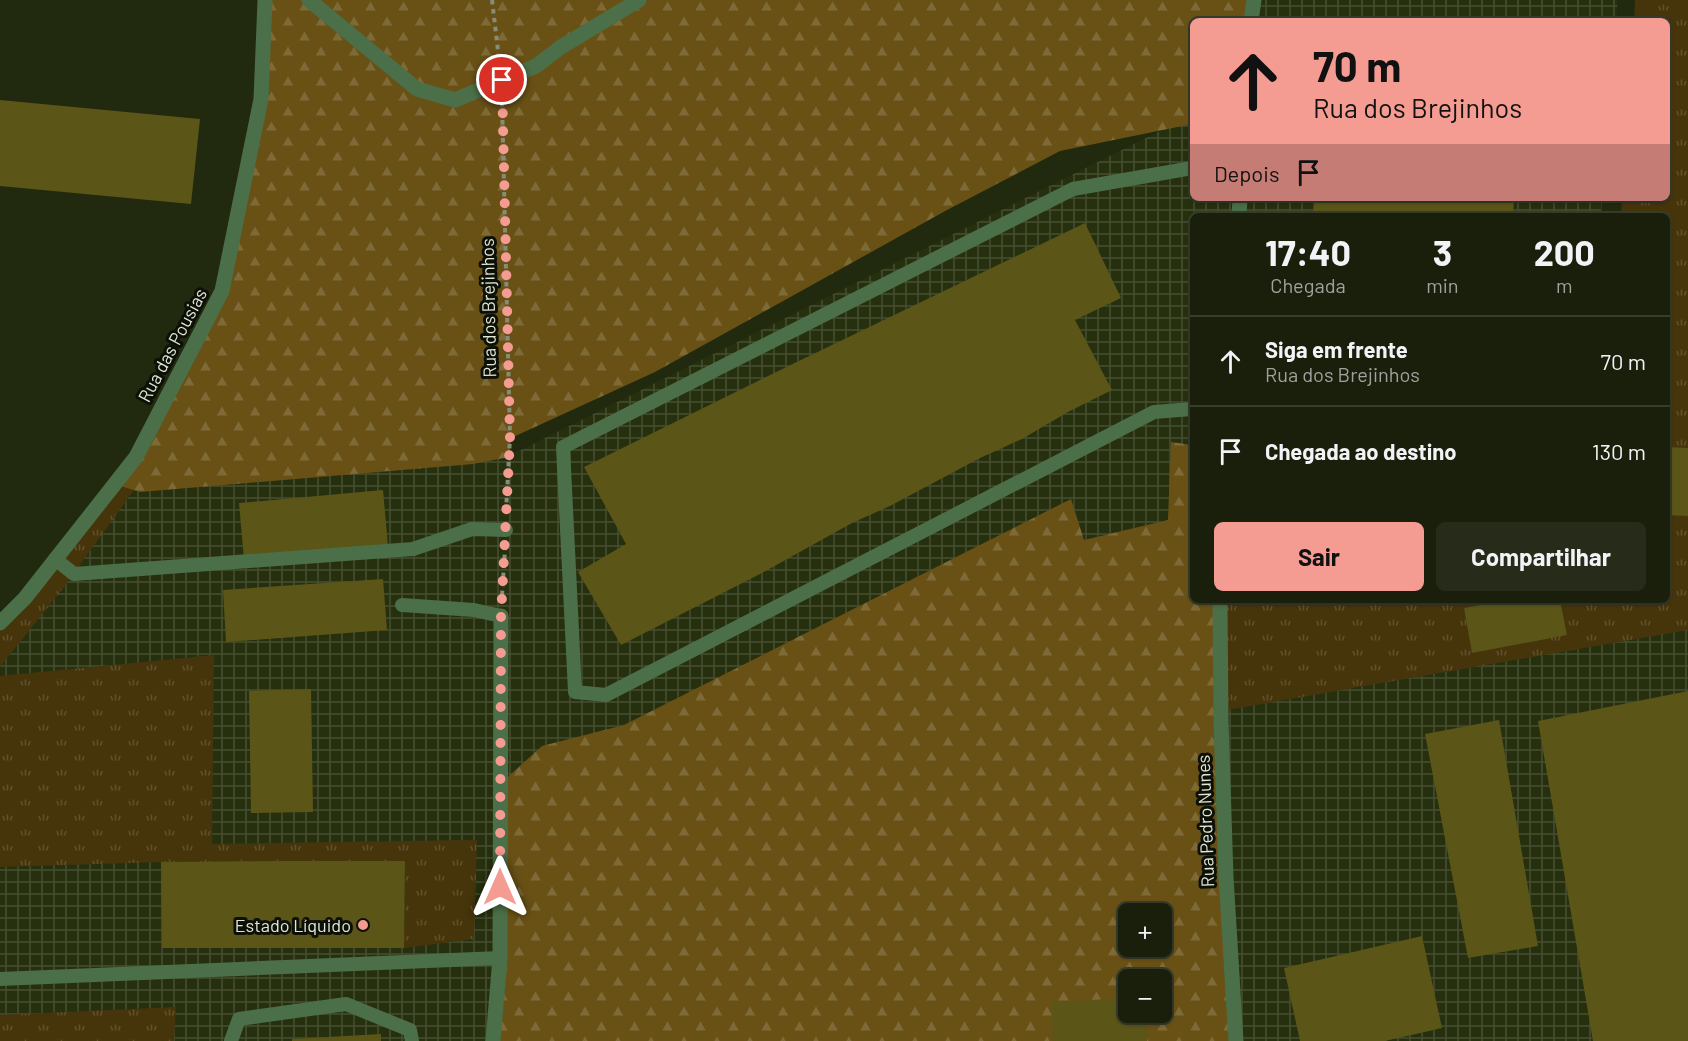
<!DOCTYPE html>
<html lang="pt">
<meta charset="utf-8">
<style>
:root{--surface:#191f0b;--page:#262c19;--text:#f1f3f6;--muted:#9fa29d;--line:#373d2c;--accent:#f59c92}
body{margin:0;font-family:Barlow,sans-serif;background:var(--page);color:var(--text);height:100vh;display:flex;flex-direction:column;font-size:22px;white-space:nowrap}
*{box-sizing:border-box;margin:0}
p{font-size:20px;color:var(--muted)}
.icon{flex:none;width:33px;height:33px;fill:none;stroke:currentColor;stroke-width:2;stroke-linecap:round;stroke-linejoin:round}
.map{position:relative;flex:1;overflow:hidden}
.details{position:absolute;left:1190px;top:213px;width:480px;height:390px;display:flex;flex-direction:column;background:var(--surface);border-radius:9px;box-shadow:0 2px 4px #0004,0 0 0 2px var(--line)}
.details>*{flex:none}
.banner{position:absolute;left:1190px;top:18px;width:480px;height:183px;border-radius:9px;box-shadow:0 2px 4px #0004,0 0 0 2px var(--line);background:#f59c92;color:#111;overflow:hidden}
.buttons{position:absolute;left:1118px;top:903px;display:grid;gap:12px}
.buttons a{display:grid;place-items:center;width:54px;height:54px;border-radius:9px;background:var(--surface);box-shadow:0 2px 4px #0004,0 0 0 2px var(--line);font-size:30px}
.pin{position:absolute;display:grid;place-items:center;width:51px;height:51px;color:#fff;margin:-26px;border:3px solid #fff;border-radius:50%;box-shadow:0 2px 6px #0007}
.me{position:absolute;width:66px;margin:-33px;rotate:0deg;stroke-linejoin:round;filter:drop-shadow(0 0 4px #0008)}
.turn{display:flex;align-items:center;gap:21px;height:126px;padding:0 24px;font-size:27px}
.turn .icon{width:78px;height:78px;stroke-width:2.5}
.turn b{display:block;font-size:42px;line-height:51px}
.then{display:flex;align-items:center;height:57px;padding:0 24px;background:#0003;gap:12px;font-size:22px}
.eta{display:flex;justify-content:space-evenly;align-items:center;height:102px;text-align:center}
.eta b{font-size:36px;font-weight:700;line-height:42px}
.primary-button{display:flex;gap:12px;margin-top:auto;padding:12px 24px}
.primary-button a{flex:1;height:69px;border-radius:9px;background:var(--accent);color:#111;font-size:24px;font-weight:700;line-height:69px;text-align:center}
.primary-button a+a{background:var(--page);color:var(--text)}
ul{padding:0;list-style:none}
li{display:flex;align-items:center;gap:18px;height:90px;padding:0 24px;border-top:2px solid var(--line)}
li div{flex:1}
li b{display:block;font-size:22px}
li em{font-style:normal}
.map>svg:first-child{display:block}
.industrial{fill:url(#industrial-grid);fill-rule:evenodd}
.grass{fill:url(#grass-tufts)}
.forest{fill:url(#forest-firs);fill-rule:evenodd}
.building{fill:#5b5518}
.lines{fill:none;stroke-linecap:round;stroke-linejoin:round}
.path{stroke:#858c78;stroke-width:4;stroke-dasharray:4.5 4.5;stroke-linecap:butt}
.lane{stroke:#4b6f48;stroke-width:14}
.street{stroke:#4b6f48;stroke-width:15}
.route{stroke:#f59c92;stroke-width:10;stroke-dasharray:0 18}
.poi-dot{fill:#f59c92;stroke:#0c1006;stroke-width:2}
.labels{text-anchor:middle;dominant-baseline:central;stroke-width:6;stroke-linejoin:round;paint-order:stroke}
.street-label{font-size:18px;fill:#e2e8d8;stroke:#0c1006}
.poi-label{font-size:18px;fill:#e2e8d8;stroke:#0c1006;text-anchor:end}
</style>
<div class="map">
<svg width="1688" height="1041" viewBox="0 0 1688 1041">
<defs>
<pattern id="industrial-grid" width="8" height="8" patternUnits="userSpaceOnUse" patternTransform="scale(1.5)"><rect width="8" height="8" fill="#26300e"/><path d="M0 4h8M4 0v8" fill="none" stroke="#454e30"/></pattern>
<pattern id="grass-tufts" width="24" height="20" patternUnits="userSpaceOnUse" patternTransform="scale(1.5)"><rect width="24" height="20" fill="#46340b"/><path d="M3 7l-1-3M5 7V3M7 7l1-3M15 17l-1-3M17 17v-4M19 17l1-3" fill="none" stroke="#60512e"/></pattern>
<pattern id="forest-firs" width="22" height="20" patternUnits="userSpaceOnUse" patternTransform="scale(1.5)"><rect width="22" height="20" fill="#695116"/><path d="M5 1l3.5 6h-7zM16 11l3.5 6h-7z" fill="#7e6a37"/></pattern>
</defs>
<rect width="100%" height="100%" fill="#21290f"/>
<g class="industrial">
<path d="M 1236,0 L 1618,0 L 1616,21 L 1234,21 Z"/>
<path d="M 1192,115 L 1192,198 L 1602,198 L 1601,216 L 1192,216 L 1192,600 L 1666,600 L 1688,328 L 1688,1041 L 0,1041 L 0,630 L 130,467 L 509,456 ZM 1128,914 L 1161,914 L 1161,946 L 1128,946 ZM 1128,980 L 1161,980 L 1161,1012 L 1128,1012 Z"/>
</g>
<g class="grass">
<path d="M 1635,0 L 1688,0 L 1688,630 L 1221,711 L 1220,600 L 1666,600 L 1666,216 L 1621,216 L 1622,198 L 1666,198 L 1666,21 L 1634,21 Z"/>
<path d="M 114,484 L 134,490 L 64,587 L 0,667 L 0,623 Z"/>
<path d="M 214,655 L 212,844 L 477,840 L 474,939 L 404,948 L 405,862 L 161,862 L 0,867 L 0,676 Z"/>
<path d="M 176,1007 L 174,1041 L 0,1041 L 0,1015 Z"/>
</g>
<g class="forest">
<path d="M 265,0 L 1254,0 L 1251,21 L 1192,21 L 1192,124 L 1060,151 L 947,210 L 655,372 L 511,438 L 509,457 L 473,464 L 140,492 L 114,484 L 222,291 L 261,99 Z"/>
<path d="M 1171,442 L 1192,445 L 1192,600 L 1220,600 L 1236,1041 L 493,1041 L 500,784 L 542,746 L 624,725 L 1071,499 L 1084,540 L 1168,520 ZM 1128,914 L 1161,914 L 1161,946 L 1128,946 ZM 1128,980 L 1161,980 L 1161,1012 L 1128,1012 Z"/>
</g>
<g class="building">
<path d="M 0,100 L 200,119 L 191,204 L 0,186 Z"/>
<path d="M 1315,198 L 1514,198 L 1513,216 L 1313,216 Z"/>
<path d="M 1085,223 L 1121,298 L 1075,320 L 1112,390 L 1068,412 L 1022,439 L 980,458 L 890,506 L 852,523 L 760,574 L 621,645 L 578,572 L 626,544 L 584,467 L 774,373 Z"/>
<path d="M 1666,447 L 1688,448 L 1688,516 L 1666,515 Z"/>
<path d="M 383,490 L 388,546 L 244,560 L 239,503 Z"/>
<path d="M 383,579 L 387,630 L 226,642 L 223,590 Z"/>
<path d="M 1507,600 L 1560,600 L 1567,635 L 1472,653 L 1464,608 Z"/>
<path d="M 311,689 L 313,812 L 251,813 L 249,691 Z"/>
<path d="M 1688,691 L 1688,1041 L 1593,1041 L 1538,721 Z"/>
<path d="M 1499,720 L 1538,946 L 1468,958 L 1425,734 Z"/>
<path d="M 288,861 L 405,861 L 404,948 L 162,948 L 161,862 Z"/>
<path d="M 1422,936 L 1442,1028 L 1385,1041 L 1300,1041 L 1284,968 Z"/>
<path d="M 1128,998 L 1128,1012 L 1146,1012 L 1147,1041 L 1053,1041 L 1051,1002 Z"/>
<path d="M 381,1034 L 381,1041 L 292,1041 L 292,1039 Z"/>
</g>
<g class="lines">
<g class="path">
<path d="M 492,0 L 499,59"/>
<path d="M 502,102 L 510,438 L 506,511"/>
<path d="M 502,595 L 505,549"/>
</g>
<g class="lane">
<path d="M 1192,168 L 1073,189 L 563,447 L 575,692 L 606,695 L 1154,412 L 1192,409"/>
<path d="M 55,559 L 74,574 L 413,549 L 472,529 L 506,530"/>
<path d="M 402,605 L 474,610 L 501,616"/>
<path d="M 0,979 L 500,958"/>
<path d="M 231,1041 L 239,1019 L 346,1004 L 410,1030 L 412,1041"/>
</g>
<g class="street">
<path d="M 309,0 L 417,89 L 455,100 L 536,66 L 561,47 L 639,0"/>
<path d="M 1251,21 L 1254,0"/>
<path d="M 1239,216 L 1240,198"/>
<path d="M 1220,600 L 1221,721 L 1226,877 L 1236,1041"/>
<path d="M 0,623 L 25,598 L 136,457 L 222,291 L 261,99 L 265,0"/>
<path d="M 493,1041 L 500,958 L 501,616"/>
</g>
</g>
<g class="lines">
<path class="route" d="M 500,887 L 501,616 L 510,438 L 502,80"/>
</g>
<circle class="poi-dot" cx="363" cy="925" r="6"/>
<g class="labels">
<g class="street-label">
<text transform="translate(488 308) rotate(-91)">Rua dos Brejinhos</text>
<text transform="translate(172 345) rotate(-62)">Rua das Pousias</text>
<text transform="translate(1205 821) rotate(-92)">Rua Pedro Nunes</text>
</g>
<g class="poi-label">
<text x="351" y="925">Estado Líquido</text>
</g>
</g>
</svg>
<div class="buttons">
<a>+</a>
<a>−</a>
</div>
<div class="pin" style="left:502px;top:80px;background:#d93025"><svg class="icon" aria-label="arrive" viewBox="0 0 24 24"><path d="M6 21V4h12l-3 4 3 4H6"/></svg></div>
<svg class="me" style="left:500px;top:887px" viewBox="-20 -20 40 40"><path d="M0-17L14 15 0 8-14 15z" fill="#f59c92" stroke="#fff" stroke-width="4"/></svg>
<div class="banner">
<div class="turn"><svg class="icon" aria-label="ahead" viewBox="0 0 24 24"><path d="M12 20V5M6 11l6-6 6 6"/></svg><div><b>70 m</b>Rua dos Brejinhos</div></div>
<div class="then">Depois<svg class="icon" aria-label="arrive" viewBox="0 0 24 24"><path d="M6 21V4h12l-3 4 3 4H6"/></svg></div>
</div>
<section class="details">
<div class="eta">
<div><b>17:40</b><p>Chegada</p></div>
<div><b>3</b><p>min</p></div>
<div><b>200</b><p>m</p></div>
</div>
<ul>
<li><svg class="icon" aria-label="ahead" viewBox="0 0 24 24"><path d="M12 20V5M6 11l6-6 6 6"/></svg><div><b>Siga em frente</b><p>Rua dos Brejinhos</p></div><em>70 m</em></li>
<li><svg class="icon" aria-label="arrive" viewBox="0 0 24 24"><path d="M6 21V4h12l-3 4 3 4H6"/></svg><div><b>Chegada ao destino</b></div><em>130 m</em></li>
</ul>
<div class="primary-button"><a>Sair</a><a>Compartilhar</a></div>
</section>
</div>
